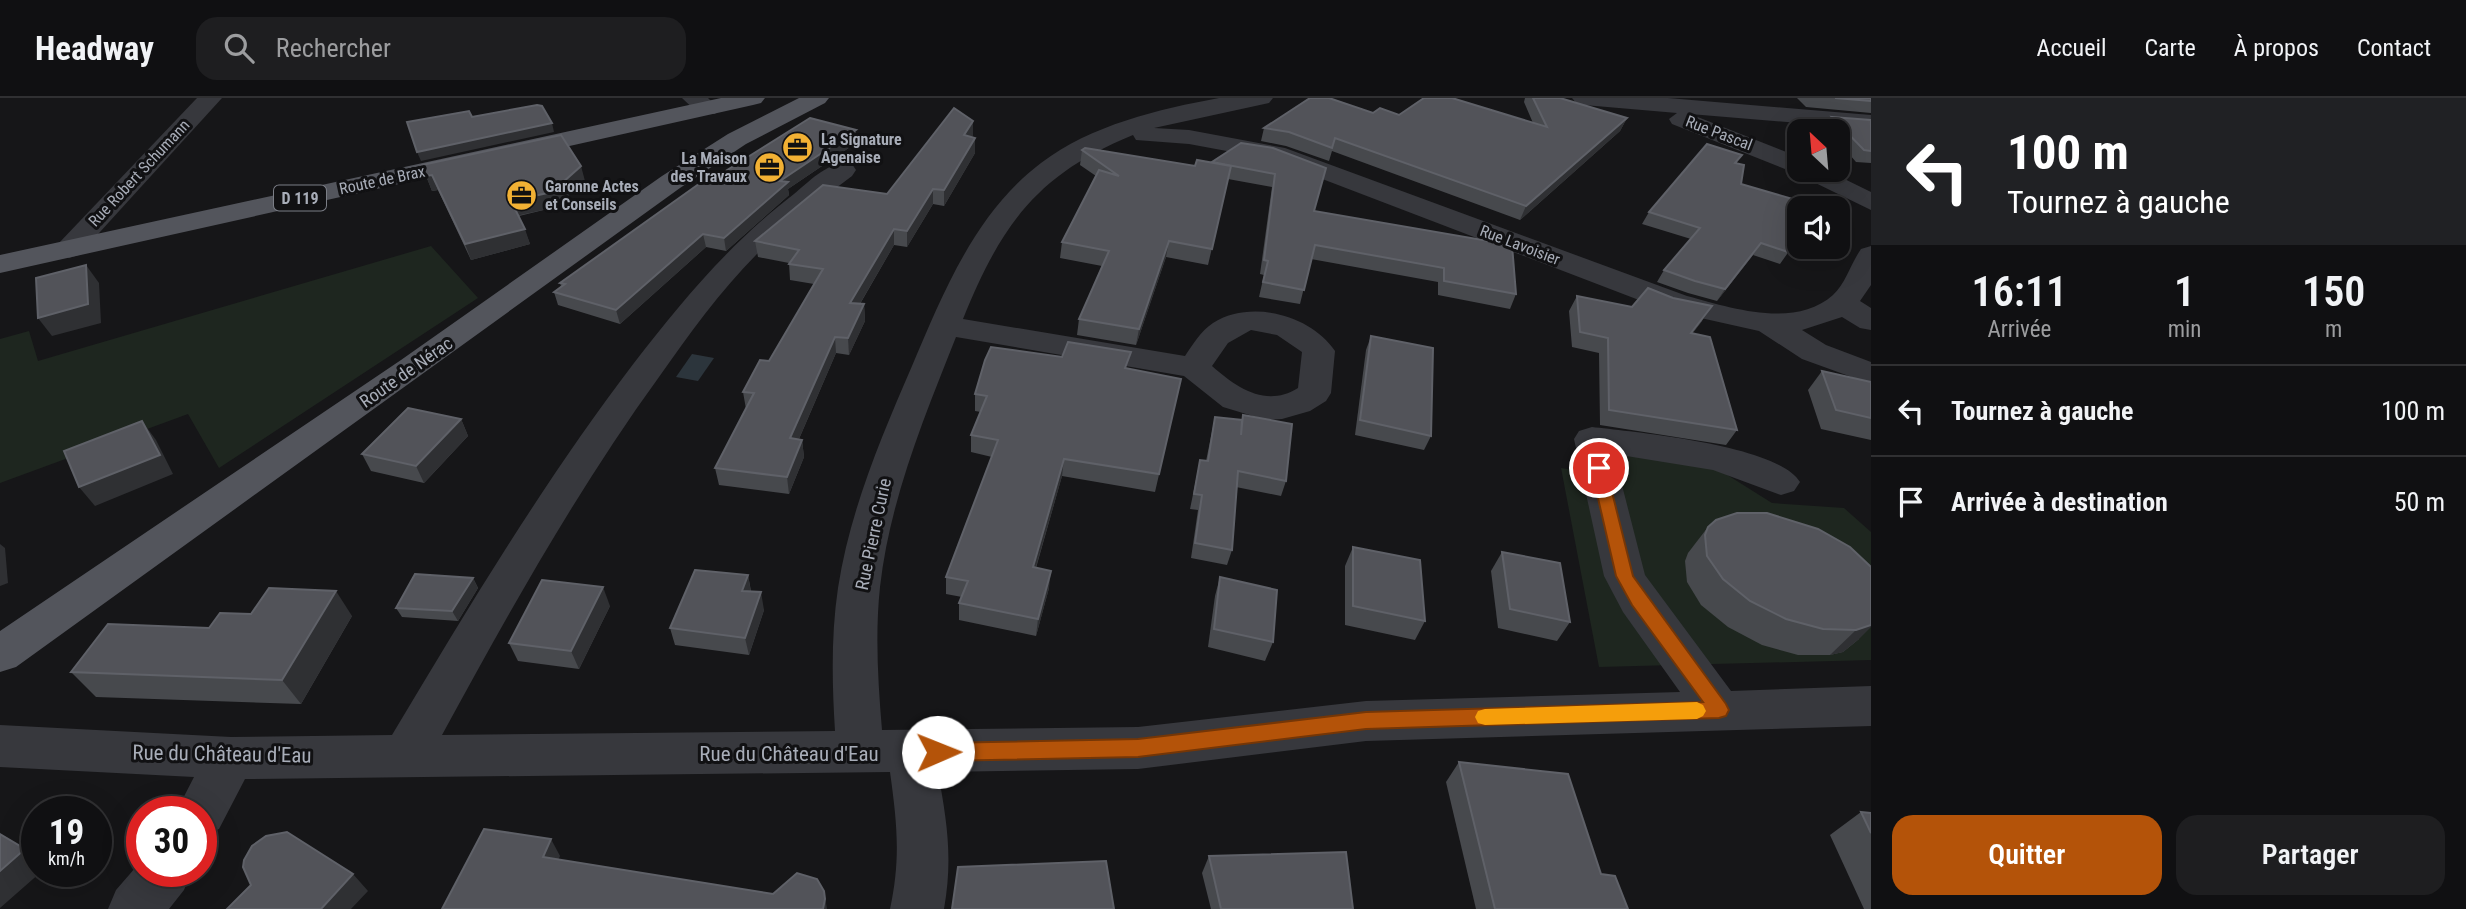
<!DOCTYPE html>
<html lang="fr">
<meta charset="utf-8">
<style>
:root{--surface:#101012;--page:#1e1e20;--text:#f1f3f6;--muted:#9c9d9f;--line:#303032;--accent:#b45309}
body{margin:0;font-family:"Roboto Condensed",sans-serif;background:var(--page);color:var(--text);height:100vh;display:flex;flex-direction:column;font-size:26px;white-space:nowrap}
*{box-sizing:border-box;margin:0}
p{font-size:23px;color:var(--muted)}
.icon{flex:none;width:38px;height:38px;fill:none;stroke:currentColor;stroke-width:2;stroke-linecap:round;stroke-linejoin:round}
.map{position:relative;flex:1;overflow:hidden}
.panel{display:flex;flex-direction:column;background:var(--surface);width:595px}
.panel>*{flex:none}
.top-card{background:#202124;color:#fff;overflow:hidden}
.needle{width:46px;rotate:334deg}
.buttons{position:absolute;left:1787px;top:21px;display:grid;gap:14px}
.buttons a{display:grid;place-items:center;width:63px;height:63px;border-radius:14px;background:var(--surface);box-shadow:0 7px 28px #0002,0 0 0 2px var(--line);font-size:35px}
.speed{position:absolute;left:21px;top:698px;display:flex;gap:14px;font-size:35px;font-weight:700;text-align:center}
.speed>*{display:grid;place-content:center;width:91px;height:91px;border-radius:50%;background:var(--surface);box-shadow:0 7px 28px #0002,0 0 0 2px var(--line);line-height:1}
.speed small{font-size:18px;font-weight:400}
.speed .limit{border:10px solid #d22;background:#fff;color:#111}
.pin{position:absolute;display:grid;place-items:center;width:60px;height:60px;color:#fff;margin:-30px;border:4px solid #fff;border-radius:50%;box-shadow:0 2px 7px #0007}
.me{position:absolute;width:77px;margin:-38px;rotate:89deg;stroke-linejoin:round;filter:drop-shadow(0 0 5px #0008)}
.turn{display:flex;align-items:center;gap:24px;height:147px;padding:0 21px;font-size:32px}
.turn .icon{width:91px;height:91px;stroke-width:2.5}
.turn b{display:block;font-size:49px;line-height:60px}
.eta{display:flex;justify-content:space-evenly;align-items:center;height:119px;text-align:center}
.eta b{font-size:42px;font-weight:600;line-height:49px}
.button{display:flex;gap:14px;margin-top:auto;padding:14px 21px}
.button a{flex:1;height:80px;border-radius:21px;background:var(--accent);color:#fff;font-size:28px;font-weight:600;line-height:80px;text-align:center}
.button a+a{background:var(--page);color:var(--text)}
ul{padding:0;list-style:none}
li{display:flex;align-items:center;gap:21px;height:91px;padding:0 21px;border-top:2px solid var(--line)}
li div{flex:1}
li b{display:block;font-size:26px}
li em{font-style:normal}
header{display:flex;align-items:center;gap:42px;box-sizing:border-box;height:98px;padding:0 35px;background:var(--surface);border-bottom:2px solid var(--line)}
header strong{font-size:33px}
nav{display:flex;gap:38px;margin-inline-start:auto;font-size:24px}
.search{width:490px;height:63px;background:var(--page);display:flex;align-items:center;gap:18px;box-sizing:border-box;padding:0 24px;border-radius:21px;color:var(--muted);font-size:26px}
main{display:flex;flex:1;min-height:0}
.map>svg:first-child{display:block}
.green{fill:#1e261f}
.water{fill:#2c353c}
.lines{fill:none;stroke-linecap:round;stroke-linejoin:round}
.minor{fill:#37383d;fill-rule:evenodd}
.major{fill:#53555c;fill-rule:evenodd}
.wall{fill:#47494d}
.shaded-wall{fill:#2f3033}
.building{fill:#525359;stroke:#5f6168;stroke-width:2}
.route{fill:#b45309;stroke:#753606;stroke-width:2}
.slow{fill:#f59e0b}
.labels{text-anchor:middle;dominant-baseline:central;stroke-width:6;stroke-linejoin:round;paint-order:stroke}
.far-street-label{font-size:16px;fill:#a8adb8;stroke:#111113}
.far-poi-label{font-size:16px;font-weight:bold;fill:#a8adb8;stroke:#111113;text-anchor:start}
.shield{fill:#111113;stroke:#7b7e86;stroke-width:2}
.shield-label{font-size:16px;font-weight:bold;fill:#a8adb8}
.street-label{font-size:18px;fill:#a8adb8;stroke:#111113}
.near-street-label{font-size:21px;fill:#a8adb8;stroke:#111113}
</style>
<header>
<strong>Headway</strong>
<div class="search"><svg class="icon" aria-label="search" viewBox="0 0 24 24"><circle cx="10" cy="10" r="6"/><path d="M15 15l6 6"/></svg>Rechercher</div>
<nav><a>Accueil</a><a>Carte</a><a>À propos</a><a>Contact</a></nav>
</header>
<main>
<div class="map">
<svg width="1871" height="811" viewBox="0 0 1871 811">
<rect width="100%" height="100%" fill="#161618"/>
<g class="green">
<path d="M 431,148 L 478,200 L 219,370 L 188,316 L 0,385 L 0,241 L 29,233 L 38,263 Z"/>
<path d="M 1610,352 L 1713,368 L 1772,405 L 1844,410 L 1871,434 L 1871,562 L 1599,569 L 1561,370 L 1617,379 Z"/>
</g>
<path class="water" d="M 692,256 L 714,260 L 698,283 L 676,279 Z"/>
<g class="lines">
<g class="minor">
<path d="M 197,0 L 222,0 L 79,157 L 69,160 L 59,157 L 55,151 L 59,145 Z"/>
<path d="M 682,0 L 708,0 L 719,11 L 715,16 L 699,16 Z"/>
<path d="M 1219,0 L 1273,0 L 1269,5 L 1154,30 L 1189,32 L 1285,50 L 1687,198 C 1731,210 1795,231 1833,197 C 1846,185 1851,165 1861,151 L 1871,148 L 1871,187 L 1860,203 L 1871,210 L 1871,232 L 1860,230 L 1842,219 L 1802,232 L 1826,247 L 1871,264 L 1871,286 L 1802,261 L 1759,233 L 1665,212 L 1270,61 L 1189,46 L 1136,42 L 1133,37 C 1037,76 1001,127 963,221 L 1185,258 C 1193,246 1201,233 1213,225 C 1251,201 1311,217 1335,253 L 1331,295 L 1326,303 L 1310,313 L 1282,321 L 1266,322 L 1223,309 L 1184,278 L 956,239 C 924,320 890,401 880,489 C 875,536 878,585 882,632 L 1138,629 L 1366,603 L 1680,594 L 1623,514 L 1604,478 L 1574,341 L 1579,333 L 1592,329 C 1635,334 1778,347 1800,384 L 1794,393 L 1781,397 L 1713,372 L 1614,356 L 1645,477 L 1731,593 L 1871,588 L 1871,628 L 1366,643 L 1138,671 L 938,674 C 947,724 953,760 944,811 L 890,811 C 901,760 897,725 890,674 L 245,681 L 219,731 L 201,738 L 201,714 L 176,714 L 194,679 L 0,669 L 0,627 L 231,639 L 392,637 C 468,510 544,383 634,265 C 682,203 731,144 794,96 C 810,83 830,61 852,66 L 856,72 L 852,78 C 821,101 790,124 762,151 C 723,189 690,235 659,279 C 577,392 509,514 442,637 L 835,633 C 832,585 831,537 838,490 C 850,412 881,340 912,268 C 943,195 975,115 1041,65 C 1091,27 1159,11 1219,0 ZM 1251,232 L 1277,237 L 1302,254 L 1298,290 C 1266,310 1237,290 1212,268 L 1228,245 Z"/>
<path d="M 1572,0 L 1668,0 L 1871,17 L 1871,31 L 1690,16 L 1799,59 L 1799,72 L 1826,72 L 1871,94 L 1871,112 L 1795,75 L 1672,26 L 1669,21 L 1677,15 L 1584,7 L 1576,5 Z"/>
<path d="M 142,762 L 142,774 L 191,774 L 184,792 L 169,811 L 108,811 L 116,792 Z"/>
</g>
<g class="major">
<path d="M 721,0 L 765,0 L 761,5 L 753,7 L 0,175 L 0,157 Z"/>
<path d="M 799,0 L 829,0 L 825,5 L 746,46 L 680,90 L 16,569 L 0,574 L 0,533 L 401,262 L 662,78 L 728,36 Z"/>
</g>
</g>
<g class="wall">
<path d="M 1525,0 L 1560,0 L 1627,20 L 1620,33 L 1520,122 L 1332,53 L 1329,63 L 1286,48 L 1261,43 L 1264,30 L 1373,15 L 1533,25 L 1524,4 Z"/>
<path d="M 1797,0 L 1871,0 L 1871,15 L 1806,9 Z"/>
<path d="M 1832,19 L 1871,22 L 1871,65 L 1856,64 L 1838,43 L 1838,33 L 1828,33 L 1825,30 Z"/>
<path d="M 973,37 L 972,39 L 975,40 L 975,55 L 944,108 L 933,106 L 907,149 L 894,147 L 860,206 L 864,206 L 865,223 L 849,257 L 836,255 L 799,341 L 802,342 L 804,359 L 789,396 L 719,387 L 715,370 L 746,311 L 743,294 L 769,263 L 814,186 L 790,182 L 789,165 L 758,159 L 755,143 L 887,96 Z"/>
<path d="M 856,45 L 788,91 L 789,97 L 726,153 L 706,149 L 620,226 L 558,207 L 554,194 L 561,188 L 560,185 L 716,79 Z"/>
<path d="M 1241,45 L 1314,113 L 1516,196 L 1510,211 L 1438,197 L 1438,184 L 1311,161 L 1300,206 L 1259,199 L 1264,177 L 1260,176 L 1272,89 L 1228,81 L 1208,167 L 1166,159 L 1136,247 L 1077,237 L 1079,221 L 1102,168 L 1060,160 L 1062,144 L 1096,78 L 1080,67 L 1082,52 L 1195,68 L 1212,65 Z"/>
<path d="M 1737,65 L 1741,86 L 1799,139 L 1780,166 L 1753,157 L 1717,203 L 1688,195 L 1657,184 L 1664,172 L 1691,141 L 1642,126 L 1649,114 Z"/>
<path d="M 422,67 L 585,83 L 556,109 L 519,118 L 530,146 L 471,162 L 438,92 L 432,93 Z"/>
<path d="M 1577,198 L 1702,223 L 1692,236 L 1737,332 L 1726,347 L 1600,327 L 1599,255 L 1572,249 L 1569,213 Z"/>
<path d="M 1371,238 L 1431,338 L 1424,352 L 1355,337 L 1366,252 Z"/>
<path d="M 1128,271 L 1181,281 L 1155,394 L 1062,378 L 1036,470 L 1049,490 L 1036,538 L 959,522 L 959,505 L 962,499 L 946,496 L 946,479 L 992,359 L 971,354 L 971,337 L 981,314 L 975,313 L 975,296 Z"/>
<path d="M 1822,273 L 1871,284 L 1871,342 L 1821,331 L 1808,292 Z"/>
<path d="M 1243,317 L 1286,383 L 1281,398 L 1236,389 L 1232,452 L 1227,467 L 1191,460 L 1198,412 L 1190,411 L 1200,362 L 1206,363 L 1215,319 L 1242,322 Z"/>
<path d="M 461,321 L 468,338 L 424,385 L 371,373 L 362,356 Z"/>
<path d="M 1708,429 L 1818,431 L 1859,541 L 1843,554 L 1830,557 L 1798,557 L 1762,547 L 1728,529 L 1701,507 L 1687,484 L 1685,463 L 1688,455 Z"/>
<path d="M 1353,449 L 1425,523 L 1415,542 L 1345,527 L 1345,468 Z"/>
<path d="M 1502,454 L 1570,524 L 1557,543 L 1498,530 L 1491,473 Z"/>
<path d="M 748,477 L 751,493 L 764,512 L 749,557 L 675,547 L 670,530 Z"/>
<path d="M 1220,479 L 1273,544 L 1265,563 L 1208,549 L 1215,498 Z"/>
<path d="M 473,480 L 478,490 L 458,523 L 402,519 L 396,510 Z"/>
<path d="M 610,508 L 579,571 L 518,563 L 509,545 Z"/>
<path d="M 352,518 L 301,606 L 96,599 L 71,574 L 209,530 Z"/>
<path d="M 1459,664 L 1601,776 L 1628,811 L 1476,811 L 1446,684 Z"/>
<path d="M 1861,714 L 1871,715 L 1871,811 L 1864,811 L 1830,737 Z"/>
<path d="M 1209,758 L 1353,811 L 1211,811 L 1202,775 Z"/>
</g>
<g class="shaded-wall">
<path d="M 1627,20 L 1620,33 L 1520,122 L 1526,108 Z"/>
<path d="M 973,23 L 973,37 L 964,52 L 964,37 Z"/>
<path d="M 552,25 L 554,34 L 421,63 L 417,54 Z"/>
<path d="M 856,32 L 856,45 L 788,91 L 789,97 L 726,153 L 724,140 L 780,83 Z"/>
<path d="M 975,40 L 975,55 L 944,108 L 944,92 Z"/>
<path d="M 581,68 L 585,83 L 556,109 L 516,118 L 511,103 Z"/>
<path d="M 432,77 L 438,92 L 432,93 L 426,78 Z"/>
<path d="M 933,91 L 933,106 L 907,149 L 907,133 Z"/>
<path d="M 525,131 L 530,146 L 471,162 L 465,146 Z"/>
<path d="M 894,131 L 894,147 L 851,221 L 850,205 Z"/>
<path d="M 703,136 L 706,149 L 620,226 L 616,212 Z"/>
<path d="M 1169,143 L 1166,159 L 1136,247 L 1139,231 Z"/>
<path d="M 1761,145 L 1753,157 L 1717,203 L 1725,191 Z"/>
<path d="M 86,167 L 99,185 L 101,225 L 52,238 L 38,220 Z"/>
<path d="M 864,206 L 865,223 L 849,257 L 848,240 Z"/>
<path d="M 1712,208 L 1702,223 L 1681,250 L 1691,235 Z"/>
<path d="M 835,239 L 836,255 L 792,357 L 790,340 Z"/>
<path d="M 461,321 L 468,338 L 424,385 L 416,368 Z"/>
<path d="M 142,323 L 156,342 L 173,376 L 95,408 L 79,389 Z"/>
<path d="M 802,342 L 804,359 L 789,396 L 787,379 Z"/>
<path d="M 1064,361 L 1062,378 L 1031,486 L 1033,469 Z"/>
<path d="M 0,446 L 5,450 L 8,485 L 0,488 Z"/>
<path d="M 1051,473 L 1049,490 L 1036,538 L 1038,521 Z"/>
<path d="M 748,477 L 751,495 L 742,493 Z"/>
<path d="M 473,480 L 478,490 L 458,523 L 452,513 Z"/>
<path d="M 603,489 L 610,508 L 579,571 L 571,553 Z"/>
<path d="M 336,493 L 352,518 L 301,606 L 282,582 Z"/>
<path d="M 761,494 L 764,512 L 749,557 L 745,540 Z"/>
<path d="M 1871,527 L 1871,529 L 1859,541 L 1843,554 L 1830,557 L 1856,532 Z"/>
<path d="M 551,741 L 560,758 L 553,775 L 543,759 Z"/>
<path d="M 25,751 L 37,760 L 37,774 L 41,774 L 0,810 L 0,773 Z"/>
<path d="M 353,776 L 368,793 L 351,811 L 321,811 Z"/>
<path d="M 824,793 L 827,811 L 823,811 Z"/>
</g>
<g class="building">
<path d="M 1310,0 L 1329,0 L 1373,15 L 1380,10 L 1399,17 L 1424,0 L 1452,0 L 1547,29 L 1533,0 L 1560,0 L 1627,20 L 1526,108 L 1335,40 L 1332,50 L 1289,34 L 1264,30 Z"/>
<path d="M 1835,0 L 1871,0 L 1871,3 Z"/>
<path d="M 537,7 L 542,8 L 552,25 L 417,54 L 407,24 L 469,13 L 472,19 Z"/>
<path d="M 954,10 L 973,23 L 964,37 L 975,40 L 944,92 L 933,91 L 907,133 L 894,131 L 850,205 L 864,206 L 848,240 L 835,239 L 790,340 L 802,342 L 787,379 L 715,370 L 754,295 L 743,294 L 760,262 L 769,263 L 823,171 L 789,166 L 799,152 L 755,143 L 823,87 L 887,96 Z"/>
<path d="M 1832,19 L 1871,22 L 1871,53 L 1864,52 Z"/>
<path d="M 810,20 L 856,32 L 780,83 L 788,84 L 724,140 L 703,136 L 616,212 L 554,194 L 565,186 L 560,185 L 710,78 L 716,79 Z"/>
<path d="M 561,37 L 581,68 L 552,94 L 511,103 L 525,131 L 465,146 L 432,77 L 426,78 L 422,67 Z"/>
<path d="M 1241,45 L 1273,50 L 1326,70 L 1314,113 L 1512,147 L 1516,196 L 1444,183 L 1444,170 L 1315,147 L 1304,192 L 1263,184 L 1268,163 L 1264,162 L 1275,76 L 1212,64 Z"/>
<path d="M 1707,46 L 1742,57 L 1735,65 L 1744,67 L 1741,86 L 1820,109 L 1819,110 L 1799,110 L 1799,138 L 1788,154 L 1761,145 L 1725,191 L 1695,183 L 1664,172 L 1700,130 L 1649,114 Z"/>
<path d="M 1085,50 L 1195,68 L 1197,62 L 1231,68 L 1212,151 L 1169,143 L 1139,231 L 1079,221 L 1109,153 L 1062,144 L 1099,72 L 1119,78 L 1082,52 Z"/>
<path d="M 86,167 L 88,206 L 38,220 L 36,180 Z"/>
<path d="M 1648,190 L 1673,200 L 1712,208 L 1691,235 L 1710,239 L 1737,332 L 1609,312 L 1608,240 L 1580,234 L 1577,198 L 1632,209 Z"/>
<path d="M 1371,238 L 1433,250 L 1431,338 L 1360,322 Z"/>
<path d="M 1068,244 L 1131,254 L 1125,270 L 1181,281 L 1159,376 L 1064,361 L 1033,469 L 1051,473 L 1038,521 L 959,505 L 968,483 L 946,479 L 998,342 L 971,337 L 987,298 L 975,296 L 985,262 L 991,249 L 1062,259 Z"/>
<path d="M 1822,273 L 1871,284 L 1871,320 L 1836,312 Z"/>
<path d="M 408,310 L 461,321 L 416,368 L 362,356 Z"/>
<path d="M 1243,317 L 1292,326 L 1286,383 L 1238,373 L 1232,452 L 1195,445 L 1202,397 L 1194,396 L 1200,362 L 1208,363 L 1215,319 L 1242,322 L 1241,337 Z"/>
<path d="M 142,323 L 160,357 L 79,389 L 64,353 Z"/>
<path d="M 1737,415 L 1767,415 L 1818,431 L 1850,449 L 1871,469 L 1871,527 L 1856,532 L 1823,531 L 1786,521 L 1750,503 L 1723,481 L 1707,458 L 1705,437 L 1708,429 L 1716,422 Z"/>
<path d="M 1353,449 L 1420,462 L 1425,523 L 1353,508 Z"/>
<path d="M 1502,454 L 1560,465 L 1570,524 L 1510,511 Z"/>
<path d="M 695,472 L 748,477 L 742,493 L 761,494 L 745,540 L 670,530 Z"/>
<path d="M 415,476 L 473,480 L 452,513 L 396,510 Z"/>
<path d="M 1220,479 L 1277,492 L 1273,544 L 1214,531 Z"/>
<path d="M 542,482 L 603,489 L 571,553 L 509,545 Z"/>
<path d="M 269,490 L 336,493 L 282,582 L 71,574 L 108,526 L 209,530 L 220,515 L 251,516 Z"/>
<path d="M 1459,664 L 1568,676 L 1601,776 L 1615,778 L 1628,811 L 1495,811 Z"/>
<path d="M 1861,714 L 1871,715 L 1871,735 Z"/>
<path d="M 484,731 L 551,741 L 543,759 L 773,796 L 797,775 L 817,781 L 824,793 L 825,801 L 823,811 L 442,811 Z"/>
<path d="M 287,734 L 353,776 L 321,811 L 227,811 L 251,787 L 243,769 L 244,762 L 252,748 L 266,738 Z"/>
<path d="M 0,736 L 25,751 L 0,773 Z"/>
<path d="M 1346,754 L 1353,811 L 1221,811 L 1209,758 Z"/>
<path d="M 1106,763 L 1114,811 L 952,811 L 958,769 Z"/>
</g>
<path class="route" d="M 1599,365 L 1606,370 L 1633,478 L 1726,606 L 1729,612 L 1726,618 L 1719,620 L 1366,631 L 1138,659 L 938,663 L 931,660 L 928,654 L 931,648 L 938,645 L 1138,641 L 1366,614 L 1703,604 L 1632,507 L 1616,478 L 1591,370 Z"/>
<path class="slow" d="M 1697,604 L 1703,607 L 1706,613 L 1703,618 L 1697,621 L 1485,627 L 1478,625 L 1475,619 L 1478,613 L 1485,611 Z"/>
<defs>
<symbol id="office-disc" viewBox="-11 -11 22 22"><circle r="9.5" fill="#f2b134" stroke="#111113"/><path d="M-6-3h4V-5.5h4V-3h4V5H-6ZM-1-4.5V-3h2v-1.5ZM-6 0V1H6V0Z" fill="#111"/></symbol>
</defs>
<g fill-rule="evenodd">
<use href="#office-disc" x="780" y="32" width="35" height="35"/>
<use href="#office-disc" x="752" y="52" width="35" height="35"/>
<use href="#office-disc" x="504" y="80" width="35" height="35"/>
</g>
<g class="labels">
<g class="far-street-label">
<text transform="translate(1719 35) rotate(21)">Rue Pascal</text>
<text transform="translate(139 75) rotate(-47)">Rue Robert Schumann</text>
<text transform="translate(382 82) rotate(-12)">Route de Brax</text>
<text transform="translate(1520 147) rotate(21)">Rue Lavoisier</text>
</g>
<g class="far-poi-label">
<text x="821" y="41">La Signature<tspan x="821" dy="18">Agenaise</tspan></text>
<text x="747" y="60" text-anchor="end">La Maison<tspan x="747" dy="18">des Travaux</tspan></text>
<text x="545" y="88">Garonne Actes<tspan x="545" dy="18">et Conseils</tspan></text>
</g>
<rect class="shield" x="274" y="87.5" width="52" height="25" rx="5"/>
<g class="shield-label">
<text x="300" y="100">D 119</text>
</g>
<g class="street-label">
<text transform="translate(406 274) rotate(-35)">Route de Nérac</text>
<text transform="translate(873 436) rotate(-78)">Rue Pierre Curie</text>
</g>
<g class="near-street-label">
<text transform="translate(222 656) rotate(1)">Rue du Château d'Eau</text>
<text x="789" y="656">Rue du Château d'Eau</text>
</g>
</g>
</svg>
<div class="buttons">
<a><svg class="needle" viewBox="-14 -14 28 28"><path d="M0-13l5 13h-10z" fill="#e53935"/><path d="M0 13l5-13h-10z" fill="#9c9d9f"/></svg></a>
<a><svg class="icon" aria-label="sound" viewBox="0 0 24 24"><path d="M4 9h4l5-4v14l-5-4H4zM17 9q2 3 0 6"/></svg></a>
</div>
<div class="speed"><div>19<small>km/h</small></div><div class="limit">30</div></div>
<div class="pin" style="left:1599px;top:370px;background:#d93025"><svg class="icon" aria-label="arrive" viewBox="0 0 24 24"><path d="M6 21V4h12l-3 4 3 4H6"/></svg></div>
<svg class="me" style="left:938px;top:654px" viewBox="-20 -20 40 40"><circle r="19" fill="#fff"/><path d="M0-13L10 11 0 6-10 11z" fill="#b45309"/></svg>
</div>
<section class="panel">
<div class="top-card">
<div class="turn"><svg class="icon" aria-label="left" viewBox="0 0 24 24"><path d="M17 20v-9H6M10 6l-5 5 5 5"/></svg><div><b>100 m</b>Tournez à gauche</div></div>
</div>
<div class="eta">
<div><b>16:11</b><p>Arrivée</p></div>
<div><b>1</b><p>min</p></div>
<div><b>150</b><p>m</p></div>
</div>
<ul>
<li><svg class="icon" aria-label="left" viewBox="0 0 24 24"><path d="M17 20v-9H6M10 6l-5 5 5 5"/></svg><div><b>Tournez à gauche</b></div><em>100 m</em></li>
<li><svg class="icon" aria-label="arrive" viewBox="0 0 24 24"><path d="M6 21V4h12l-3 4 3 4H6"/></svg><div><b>Arrivée à destination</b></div><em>50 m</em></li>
</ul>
<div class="button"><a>Quitter</a><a>Partager</a></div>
</section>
</main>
